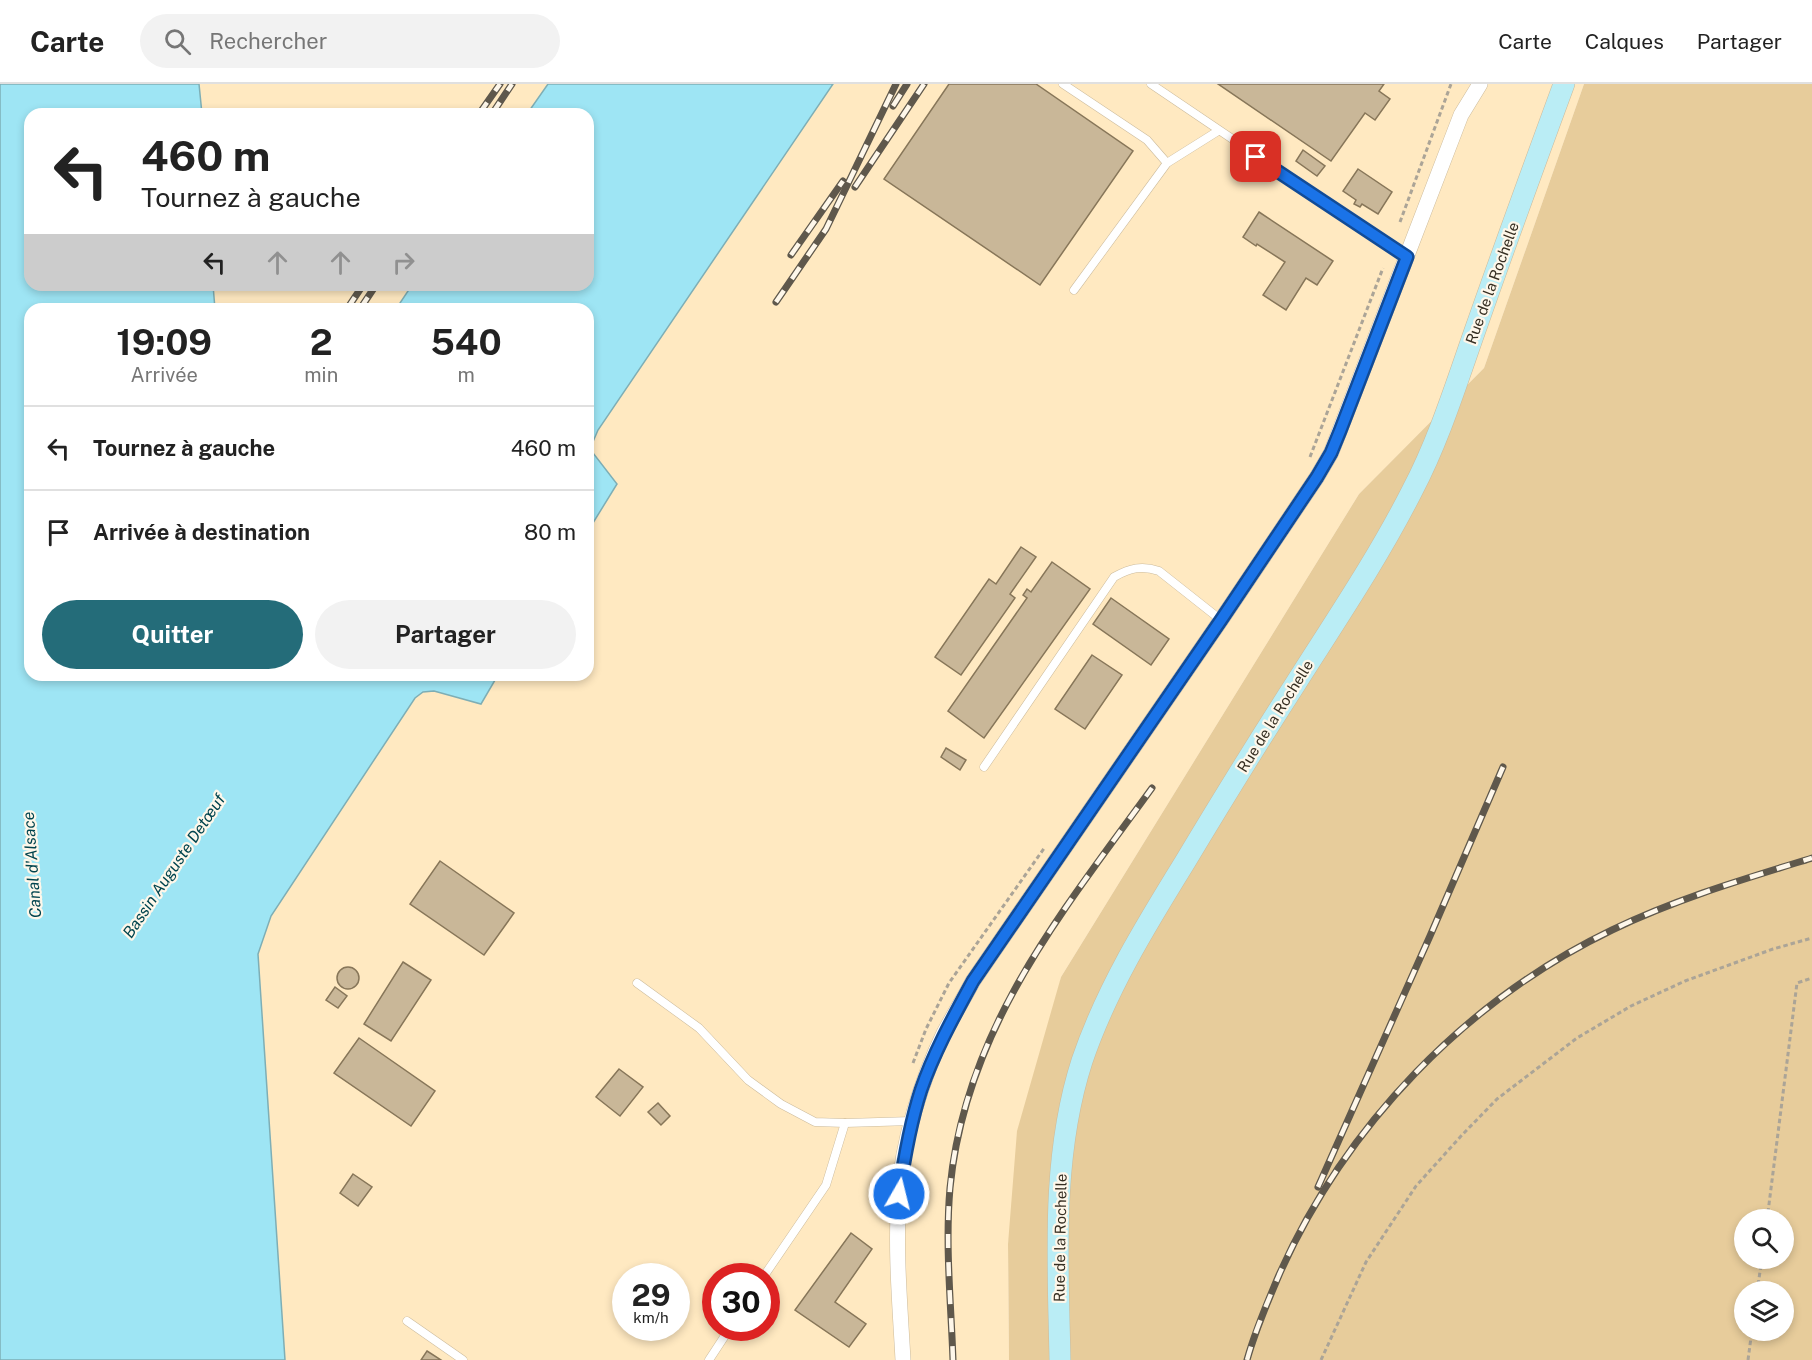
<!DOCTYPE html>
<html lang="fr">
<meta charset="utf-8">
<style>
:root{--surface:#fff;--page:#f2f2f2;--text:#222;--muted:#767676;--line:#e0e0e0;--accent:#246c79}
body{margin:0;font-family:"Public Sans",sans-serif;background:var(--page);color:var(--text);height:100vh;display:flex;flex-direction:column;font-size:22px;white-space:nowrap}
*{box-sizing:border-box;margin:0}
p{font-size:20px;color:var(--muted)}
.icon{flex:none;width:33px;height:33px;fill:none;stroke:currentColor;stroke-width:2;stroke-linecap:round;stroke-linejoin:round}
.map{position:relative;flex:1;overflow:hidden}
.panel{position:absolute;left:24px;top:219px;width:570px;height:378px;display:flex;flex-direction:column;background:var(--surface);border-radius:18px;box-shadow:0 3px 9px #0003}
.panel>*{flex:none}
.guide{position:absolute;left:24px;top:24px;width:570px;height:183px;border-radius:18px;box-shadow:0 3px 9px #0003;background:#fff;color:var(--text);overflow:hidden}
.controls{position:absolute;left:1734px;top:1125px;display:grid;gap:12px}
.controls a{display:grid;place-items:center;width:60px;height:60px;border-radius:50%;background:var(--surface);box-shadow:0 3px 9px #0003;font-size:30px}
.speed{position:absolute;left:612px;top:1179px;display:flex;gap:12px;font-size:30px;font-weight:700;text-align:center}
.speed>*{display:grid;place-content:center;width:78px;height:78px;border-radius:50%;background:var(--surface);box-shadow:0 3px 9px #0003;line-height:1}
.speed small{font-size:15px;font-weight:400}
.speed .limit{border:9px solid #d22;background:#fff;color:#111}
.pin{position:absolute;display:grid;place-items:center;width:51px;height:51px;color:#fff;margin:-26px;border-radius:12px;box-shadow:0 3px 9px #0006}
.me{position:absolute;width:66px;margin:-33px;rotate:8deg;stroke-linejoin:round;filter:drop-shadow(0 0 4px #0008)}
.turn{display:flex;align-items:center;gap:21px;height:126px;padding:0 18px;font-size:27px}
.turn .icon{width:78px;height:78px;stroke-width:2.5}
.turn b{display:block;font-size:42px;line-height:51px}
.lanes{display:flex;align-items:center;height:57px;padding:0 18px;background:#0003;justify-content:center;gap:30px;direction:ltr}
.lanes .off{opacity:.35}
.eta{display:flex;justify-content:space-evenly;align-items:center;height:102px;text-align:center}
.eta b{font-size:36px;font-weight:700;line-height:42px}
.cta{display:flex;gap:12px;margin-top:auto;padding:12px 18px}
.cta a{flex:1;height:69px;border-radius:36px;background:var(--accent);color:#fff;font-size:24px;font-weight:700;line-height:69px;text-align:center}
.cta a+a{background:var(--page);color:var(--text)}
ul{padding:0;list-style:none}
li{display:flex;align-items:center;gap:18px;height:84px;padding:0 18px;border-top:2px solid var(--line)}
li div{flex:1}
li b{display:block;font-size:22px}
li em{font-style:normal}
header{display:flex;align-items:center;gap:36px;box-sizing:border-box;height:84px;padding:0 30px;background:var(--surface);border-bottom:2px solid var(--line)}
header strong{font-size:28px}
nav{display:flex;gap:33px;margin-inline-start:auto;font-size:21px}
.search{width:420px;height:54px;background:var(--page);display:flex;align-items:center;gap:15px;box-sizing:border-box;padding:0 21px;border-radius:33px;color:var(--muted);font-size:22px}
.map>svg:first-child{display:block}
.built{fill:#ffe9c1;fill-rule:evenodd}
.green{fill:#e7cc9b;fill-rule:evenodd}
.water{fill:#9ee5f4;stroke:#7eaeb5;stroke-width:1.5}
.building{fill:#c9b798;stroke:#877659;stroke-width:1.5}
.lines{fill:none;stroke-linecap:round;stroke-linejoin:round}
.lane-casing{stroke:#ccbb9c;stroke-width:9}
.street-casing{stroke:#ccbb9c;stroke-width:16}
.secondary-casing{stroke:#ccbb9c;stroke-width:22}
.path{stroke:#aba497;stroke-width:3;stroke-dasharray:4.5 3;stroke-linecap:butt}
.lane{stroke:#fff;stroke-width:8}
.street{stroke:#fff;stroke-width:15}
.secondary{stroke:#baedf5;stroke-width:21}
.rail-casing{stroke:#5f584c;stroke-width:7}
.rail{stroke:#fef7ea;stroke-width:4.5;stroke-dasharray:14;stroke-linecap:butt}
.route-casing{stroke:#114b97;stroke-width:15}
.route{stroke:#1a73e8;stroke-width:10}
.labels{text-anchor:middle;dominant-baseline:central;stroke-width:4.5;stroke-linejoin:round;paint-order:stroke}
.street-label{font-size:15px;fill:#352e22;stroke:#fef7ea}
.water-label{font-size:16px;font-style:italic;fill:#00444e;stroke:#fef7ea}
</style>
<header>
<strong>Carte</strong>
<div class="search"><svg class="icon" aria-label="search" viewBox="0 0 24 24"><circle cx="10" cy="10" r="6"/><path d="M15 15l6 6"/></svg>Rechercher</div>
<nav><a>Carte</a><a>Calques</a><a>Partager</a></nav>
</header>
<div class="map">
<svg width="1812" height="1276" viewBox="0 0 1812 1276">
<rect width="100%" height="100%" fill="#fef7ea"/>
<path class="built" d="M 69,0 L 1584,0 L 1484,284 L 1359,410 L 1061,893 L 1008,1160 L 1009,1276 L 154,1276 L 108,591 L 588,591 L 588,225 L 84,225 L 82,201 L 588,201 L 588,30 L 71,30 ZM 626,1192 L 676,1192 L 676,1244 L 626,1244 ZM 716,1192 L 766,1192 L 766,1244 L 716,1244 Z"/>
<path class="green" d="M 1584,0 L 1812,0 L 1812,1276 L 1009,1276 L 1008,1160 L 1017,1047 L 1061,893 L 1359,410 L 1484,284 ZM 1744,1136 L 1784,1136 L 1784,1174 L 1744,1174 ZM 1744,1208 L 1784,1208 L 1784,1246 L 1744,1246 Z"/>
<g class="water">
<path d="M 0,0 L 199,0 L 202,30 L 30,30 L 30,201 L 213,201 L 215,225 L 30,225 L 30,591 L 498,591 L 481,620 L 434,607 L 423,608 L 415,614 L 271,832 L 258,870 L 285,1276 L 0,1276 Z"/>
<path d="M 548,0 L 833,0 L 598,346 L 592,360 L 593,369 L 617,400 L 588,447 L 588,225 L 396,225 L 412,201 L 588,201 L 588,30 L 527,30 Z"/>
</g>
<g class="building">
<path d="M 949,0 L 1036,0 L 1133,67 L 1040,201 L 884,95 Z"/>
<path d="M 1218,0 L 1384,0 L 1379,7 L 1390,15 L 1375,36 L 1365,29 L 1331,77 Z"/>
<path d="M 1303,66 L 1325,82 L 1317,92 L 1296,77 Z"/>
<path d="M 1358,85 L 1392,108 L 1378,130 L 1362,120 L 1360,123 L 1354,120 L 1356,116 L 1343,107 Z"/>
<path d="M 1259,128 L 1333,177 L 1317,201 L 1306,194 L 1286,226 L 1263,211 L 1285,178 L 1257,160 L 1256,162 L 1243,153 Z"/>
<path d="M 1021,463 L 1036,473 L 1010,510 L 1015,514 L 961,591 L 935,573 L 989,495 L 996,500 Z"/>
<path d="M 1052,478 L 1090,505 L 984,654 L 948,627 L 1027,514 L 1023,511 L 1027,505 L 1031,508 Z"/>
<path d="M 1111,514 L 1169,555 L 1151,581 L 1093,540 Z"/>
<path d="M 1092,571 L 1122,591 L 1085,645 L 1055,625 Z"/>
<path d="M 946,664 L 966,676 L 960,686 L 941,673 Z"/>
<path d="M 440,777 L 514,829 L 484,871 L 410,820 Z"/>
<path d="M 403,878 L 431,896 L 391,957 L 364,940 Z"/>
<circle cx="348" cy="894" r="11"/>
<path d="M 335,903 L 347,912 L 338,924 L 326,916 Z"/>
<path d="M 359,954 L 435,1007 L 411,1042 L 334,989 Z"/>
<path d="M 619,985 L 643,1003 L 620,1032 L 596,1013 Z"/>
<path d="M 658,1019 L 670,1032 L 661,1041 L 648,1028 Z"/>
<path d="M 353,1090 L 372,1103 L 358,1122 L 340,1109 Z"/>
<path d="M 851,1149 L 872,1165 L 835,1218 L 866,1240 L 849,1263 L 795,1226 Z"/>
<path d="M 427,1267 L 441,1276 L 421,1276 Z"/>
</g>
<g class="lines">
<defs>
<g id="lane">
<path d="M 1063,0 L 1147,56 L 1167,79"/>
<path d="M 1151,0 L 1407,173"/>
<path d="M 1074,206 L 1167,79 L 1218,47"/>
<path d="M 984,683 L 1114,493 C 1130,484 1142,481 1159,487 L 1221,536"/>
<path d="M 637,899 L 699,944 L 748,996 L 781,1020 L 815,1038 L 845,1039 L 912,1037"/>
<path d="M 764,1192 L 826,1101 L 845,1039"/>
<path d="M 407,1237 L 463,1276"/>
<path d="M 709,1276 L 730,1244"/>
</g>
<path id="street" d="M 903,1276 C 900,1221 895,1166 899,1111 C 902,1058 921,997 944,949 C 953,932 964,914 973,897 L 1221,536 L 1317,393 L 1331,369 L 1461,31 L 1480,0"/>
<path id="secondary" d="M 1060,1276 C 1058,1176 1051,1073 1082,977 C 1106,906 1146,841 1185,778 C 1221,718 1258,658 1296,599 C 1336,536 1378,474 1412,407 C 1440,354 1458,294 1478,238 C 1506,158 1535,79 1564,0"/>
</defs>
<use href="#lane" class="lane-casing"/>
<use href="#street" class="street-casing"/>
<use href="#secondary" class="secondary-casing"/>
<g class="path">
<path d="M 1400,138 L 1451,0"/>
<path d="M 1310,373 L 1383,184"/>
<path d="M 913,979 L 926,945 L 949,899 L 1045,763"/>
<path d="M 1767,1136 L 1797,899 L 1812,894"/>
<path d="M 1757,1208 L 1762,1174"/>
<path d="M 1321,1276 L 1366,1178 L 1416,1102 L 1462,1051 L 1497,1015 L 1577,954 L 1631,922 L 1685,897 L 1773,865 L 1812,854"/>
<path d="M 1748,1276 L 1752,1246"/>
</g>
<use href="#lane" class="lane"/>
<use href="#street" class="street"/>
<use href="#secondary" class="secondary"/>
<defs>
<g id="rail">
<path d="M 893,22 L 907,0"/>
<path d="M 479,30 L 500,0"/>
<path d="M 492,30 L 512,0"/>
<path d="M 855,103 L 924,0"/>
<path d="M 791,171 L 843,97"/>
<path d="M 776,218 L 826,145 L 896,0"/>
<path d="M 347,225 L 363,201"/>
<path d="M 360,225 L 376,201"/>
<path d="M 1318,1103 L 1430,852 L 1503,683"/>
<path d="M 953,1276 C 951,1219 945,1161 950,1104 C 965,945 1062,828 1152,704"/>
<path d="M 1247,1276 C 1255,1247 1267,1219 1279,1191 C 1345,1042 1465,917 1612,846 C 1676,815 1744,795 1812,774"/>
</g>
</defs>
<use href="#rail" class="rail-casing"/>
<use href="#rail" class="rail"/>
</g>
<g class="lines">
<defs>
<path id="route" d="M 899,1110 C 904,1075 910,1040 921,1006 C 934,968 954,932 973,897 L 1221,536 L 1317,393 L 1331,369 L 1340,347 L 1407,173 L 1256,73"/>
</defs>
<use href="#route" class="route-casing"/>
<use href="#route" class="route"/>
</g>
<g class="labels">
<g class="street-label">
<text transform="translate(1492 199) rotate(-70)">Rue de la Rochelle</text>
<text transform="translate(1275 632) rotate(-58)">Rue de la Rochelle</text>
<text transform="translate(1060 1154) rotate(-89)">Rue de la Rochelle</text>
</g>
<g class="water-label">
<text transform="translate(32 781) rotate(-94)">Canal d'Alsace</text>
<text transform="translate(174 782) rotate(-56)">Bassin Auguste Detœuf</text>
</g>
</g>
</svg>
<div class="controls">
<a><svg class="icon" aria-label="search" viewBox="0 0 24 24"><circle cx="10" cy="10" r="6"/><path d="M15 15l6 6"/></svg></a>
<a><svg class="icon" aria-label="layers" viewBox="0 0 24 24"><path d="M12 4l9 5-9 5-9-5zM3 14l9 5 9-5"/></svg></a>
</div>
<div class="speed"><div>29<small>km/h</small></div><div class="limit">30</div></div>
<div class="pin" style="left:1256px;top:73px;background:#d93025"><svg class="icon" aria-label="arrive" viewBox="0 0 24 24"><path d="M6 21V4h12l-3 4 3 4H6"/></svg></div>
<svg class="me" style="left:899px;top:1110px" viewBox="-20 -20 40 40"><circle r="17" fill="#1a73e8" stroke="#fff" stroke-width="3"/><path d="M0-11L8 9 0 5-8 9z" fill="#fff"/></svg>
<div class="guide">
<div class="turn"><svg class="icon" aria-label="left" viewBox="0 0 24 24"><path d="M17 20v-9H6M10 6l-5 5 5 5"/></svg><div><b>460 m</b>Tournez à gauche</div></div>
<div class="lanes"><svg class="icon" aria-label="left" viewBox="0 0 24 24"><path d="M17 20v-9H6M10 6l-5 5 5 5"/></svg><svg class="icon off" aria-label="ahead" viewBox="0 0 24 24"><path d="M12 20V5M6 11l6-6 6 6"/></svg><svg class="icon off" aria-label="ahead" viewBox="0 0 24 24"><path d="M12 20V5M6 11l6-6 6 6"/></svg><svg class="icon off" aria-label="right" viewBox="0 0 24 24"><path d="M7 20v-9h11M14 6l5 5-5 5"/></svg></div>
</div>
<section class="panel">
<div class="eta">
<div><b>19:09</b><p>Arrivée</p></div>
<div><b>2</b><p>min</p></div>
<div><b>540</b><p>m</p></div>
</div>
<ul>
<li><svg class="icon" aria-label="left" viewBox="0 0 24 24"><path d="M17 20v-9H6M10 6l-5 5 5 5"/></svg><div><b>Tournez à gauche</b></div><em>460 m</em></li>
<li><svg class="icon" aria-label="arrive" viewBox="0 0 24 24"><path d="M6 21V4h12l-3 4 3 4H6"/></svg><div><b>Arrivée à destination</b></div><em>80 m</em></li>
</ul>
<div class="cta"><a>Quitter</a><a>Partager</a></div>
</section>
</div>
